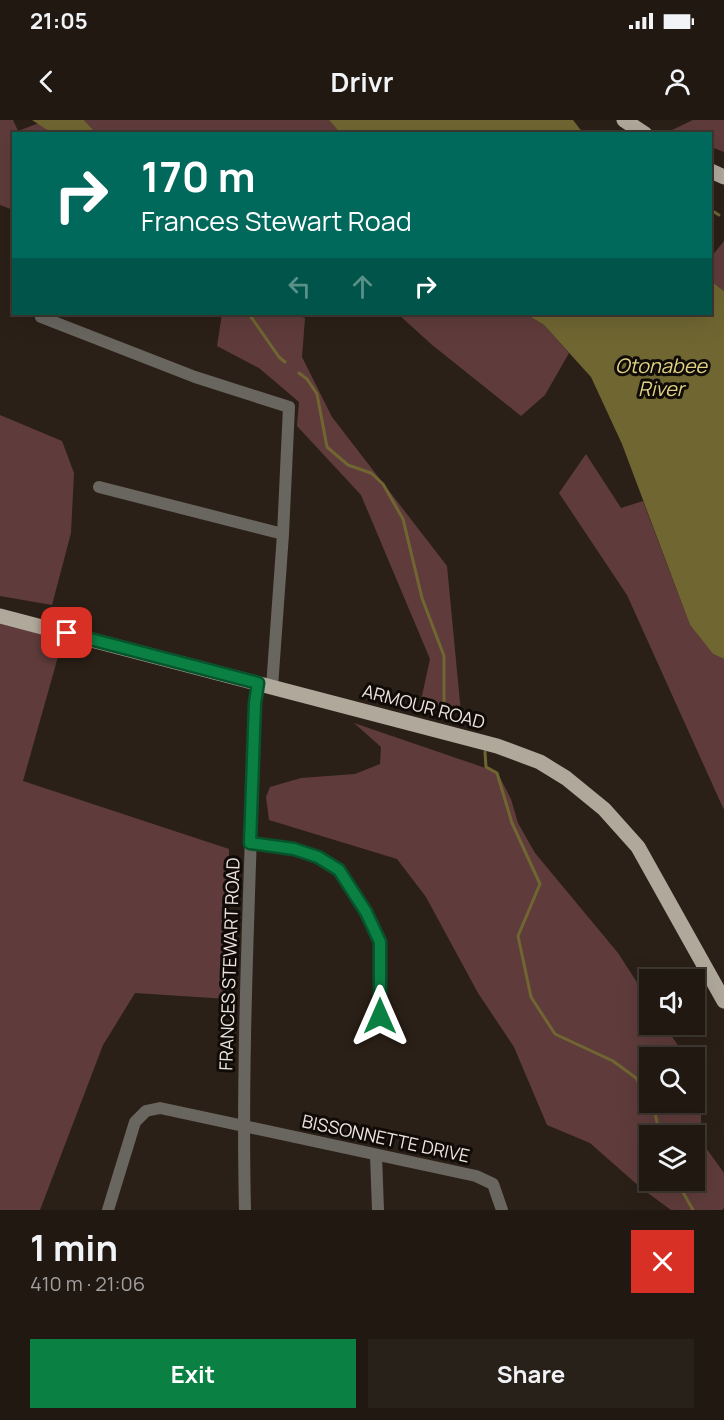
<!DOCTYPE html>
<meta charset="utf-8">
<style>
:root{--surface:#201811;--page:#28211a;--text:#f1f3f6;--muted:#a2a09f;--line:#3d3731;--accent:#0b8043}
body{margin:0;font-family:Manrope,sans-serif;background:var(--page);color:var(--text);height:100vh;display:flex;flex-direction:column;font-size:22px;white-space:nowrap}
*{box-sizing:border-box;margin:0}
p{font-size:20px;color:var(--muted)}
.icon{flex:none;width:33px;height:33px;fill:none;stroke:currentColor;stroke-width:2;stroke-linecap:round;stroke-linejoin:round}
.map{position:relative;height:1090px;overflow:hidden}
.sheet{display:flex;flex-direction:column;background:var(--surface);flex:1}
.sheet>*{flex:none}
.hud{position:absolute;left:12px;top:12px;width:700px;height:183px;border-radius:0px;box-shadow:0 6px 24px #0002,0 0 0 2px var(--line);background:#00695c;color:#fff;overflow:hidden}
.fabs{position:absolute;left:639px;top:849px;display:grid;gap:12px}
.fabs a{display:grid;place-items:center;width:66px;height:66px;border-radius:0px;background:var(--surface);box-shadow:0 6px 24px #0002,0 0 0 2px var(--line);font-size:30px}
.pin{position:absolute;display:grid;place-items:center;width:51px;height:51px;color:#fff;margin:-26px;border-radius:12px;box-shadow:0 3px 9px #0006}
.me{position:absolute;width:66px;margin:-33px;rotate:0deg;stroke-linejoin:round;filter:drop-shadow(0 0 4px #0008)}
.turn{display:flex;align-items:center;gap:21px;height:126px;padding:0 30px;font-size:27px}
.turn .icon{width:78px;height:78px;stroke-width:2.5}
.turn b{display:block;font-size:42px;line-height:51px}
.lanes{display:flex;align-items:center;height:57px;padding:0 30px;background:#0003;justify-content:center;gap:30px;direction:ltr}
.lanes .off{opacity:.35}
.round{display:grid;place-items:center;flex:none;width:63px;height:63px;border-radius:0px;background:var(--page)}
.summary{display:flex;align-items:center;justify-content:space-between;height:102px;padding:0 30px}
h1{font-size:36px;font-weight:700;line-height:45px}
.primary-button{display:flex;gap:12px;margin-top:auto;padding:12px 30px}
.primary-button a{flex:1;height:69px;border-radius:0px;background:var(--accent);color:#fff;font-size:24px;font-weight:700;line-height:69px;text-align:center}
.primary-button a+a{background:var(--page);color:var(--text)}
.status{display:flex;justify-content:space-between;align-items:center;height:42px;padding:0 30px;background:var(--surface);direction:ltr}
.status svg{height:16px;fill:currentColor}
header{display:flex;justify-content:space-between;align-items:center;height:78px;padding:0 30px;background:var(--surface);font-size:27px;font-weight:700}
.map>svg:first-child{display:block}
.green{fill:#5f3c3b;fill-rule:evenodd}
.water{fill:#6f6632}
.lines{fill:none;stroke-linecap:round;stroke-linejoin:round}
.stream{stroke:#6f6632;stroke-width:3}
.minor{stroke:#69655f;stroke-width:12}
.major{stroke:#b0a89b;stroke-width:15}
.route-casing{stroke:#07532c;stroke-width:15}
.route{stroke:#0b8043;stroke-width:10}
.labels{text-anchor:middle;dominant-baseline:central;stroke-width:6;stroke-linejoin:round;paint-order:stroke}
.street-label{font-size:18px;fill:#ece4de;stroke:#100b07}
.water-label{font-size:20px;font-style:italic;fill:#e0d282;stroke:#100b07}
</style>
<div class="status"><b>21:05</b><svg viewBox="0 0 49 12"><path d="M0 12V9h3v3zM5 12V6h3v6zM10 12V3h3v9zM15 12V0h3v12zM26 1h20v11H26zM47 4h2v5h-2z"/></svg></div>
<header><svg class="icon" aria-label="back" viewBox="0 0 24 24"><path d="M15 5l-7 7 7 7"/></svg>Drivr<svg class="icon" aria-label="person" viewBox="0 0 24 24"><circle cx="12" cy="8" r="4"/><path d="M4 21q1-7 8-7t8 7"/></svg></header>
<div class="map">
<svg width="724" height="1090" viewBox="0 0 724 1090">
<rect width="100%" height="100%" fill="#2b2017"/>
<g class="green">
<path d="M 0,0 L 13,0 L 18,11 L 39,3 L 52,13 L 14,14 L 13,90 L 0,85 Z"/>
<path d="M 84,0 L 329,0 L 340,13 L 96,13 Z"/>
<path d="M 693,0 L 724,0 L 724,32 L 711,27 L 711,14 L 680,13 L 672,10 Z"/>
<path d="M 724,121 L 724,171 L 711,161 L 711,137 Z"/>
<path d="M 222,194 L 294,194 L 305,198 L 302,237 L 332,297 L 447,446 L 461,593 L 420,585 L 430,539 L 361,375 L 297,306 L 299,282 L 259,248 L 217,226 Z"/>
<path d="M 398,194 L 526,194 L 544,205 L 569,233 L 545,275 L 521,296 L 431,224 Z"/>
<path d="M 0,295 L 62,321 L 74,353 L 71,413 L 52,485 L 0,476 Z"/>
<path d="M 586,334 L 621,388 L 643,381 L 690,505 L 713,534 L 724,539 L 724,690 L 627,475 L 559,373 Z"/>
<path d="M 0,504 L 63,519 L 23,661 L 229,729 L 228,879 L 135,873 L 103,925 L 40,1090 L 0,1090 Z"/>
<path d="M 354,603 L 497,652 L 511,679 L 518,703 L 535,733 L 618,833 L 649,881 L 650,904 L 664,905 L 686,937 L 650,938 L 650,982 L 694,982 L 695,951 L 701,961 L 701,1021 L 724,1053 L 724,1088 L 722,1090 L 671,1090 L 641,1068 L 590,1023 L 547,1005 L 514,927 L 478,873 L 426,777 L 397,739 L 269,700 L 266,677 L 270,667 L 301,658 L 355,654 L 380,644 L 381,627 ZM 650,1016 L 694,1016 L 694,1060 L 650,1060 Z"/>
</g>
<g class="water">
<path d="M 32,0 L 84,0 L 96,13 L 52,13 Z"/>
<path d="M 329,0 L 573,0 L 583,13 L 340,13 Z"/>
<path d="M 711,161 L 724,171 L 724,539 L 713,534 L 690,505 L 622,324 L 591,257 L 544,205 L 526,194 L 711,194 Z"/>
</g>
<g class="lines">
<g class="stream">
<path d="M 711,90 L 719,95"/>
<path d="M 249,194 L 279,237 L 285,242"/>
<path d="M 299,253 L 307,259 L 317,274 L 327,327 L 348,345 L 371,353 L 383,364 L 403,399 L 422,478 L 444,536 L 444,590 L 446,592"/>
<path d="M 485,632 L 486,647 L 497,653 L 512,703 L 540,764 L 518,816 L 531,877 L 555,914 L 613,941 L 636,958 L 655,993 L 660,1016"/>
<path d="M 676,1060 L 693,1090"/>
</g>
<g class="minor">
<path d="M 41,197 L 195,257 L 289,287 L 283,414 L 272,567"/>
<path d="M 99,367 L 283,414"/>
<path d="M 250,723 L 294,728 L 318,737 L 339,750 L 366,792 L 380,822 L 380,896 L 391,909"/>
<path d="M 376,1035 L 378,1090"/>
<path d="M 108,1090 L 135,1002 L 146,991 L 160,988 L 476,1056 L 493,1064 L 502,1090"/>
<path d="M 245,1090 C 241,921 251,752 255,583 L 258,563"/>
</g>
<g class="major">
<path d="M 624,0 L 645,14"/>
<path d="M 711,51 L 724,57"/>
<path d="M 0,496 L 497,626 L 540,642 L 566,658 L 604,689 L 638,727 L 724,881"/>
</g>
</g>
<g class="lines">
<defs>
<path id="route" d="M 67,513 L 258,563 L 255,583 L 250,723 L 294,729 L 318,737 L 339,750 L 366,792 L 380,822 L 380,896"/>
</defs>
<use href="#route" class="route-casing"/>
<use href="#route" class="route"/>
</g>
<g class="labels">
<g class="street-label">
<text transform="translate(424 586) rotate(15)">ARMOUR ROAD</text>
<text transform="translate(229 844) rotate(-88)">FRANCES STEWART ROAD</text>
<text transform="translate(386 1018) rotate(12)">BISSONNETTE DRIVE</text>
</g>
<g class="water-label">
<text x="661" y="245">Otonabee<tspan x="661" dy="23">River</tspan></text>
</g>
</g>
</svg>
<div class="fabs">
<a><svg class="icon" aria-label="sound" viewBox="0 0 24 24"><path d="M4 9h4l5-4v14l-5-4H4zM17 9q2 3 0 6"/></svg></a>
<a><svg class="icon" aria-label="search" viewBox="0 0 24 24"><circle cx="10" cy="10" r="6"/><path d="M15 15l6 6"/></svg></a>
<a><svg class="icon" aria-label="layers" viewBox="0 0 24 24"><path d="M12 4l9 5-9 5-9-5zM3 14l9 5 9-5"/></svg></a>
</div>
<div class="pin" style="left:67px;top:513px;background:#d93025"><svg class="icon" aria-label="arrive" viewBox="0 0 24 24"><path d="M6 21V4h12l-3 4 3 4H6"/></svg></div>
<svg class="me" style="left:380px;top:896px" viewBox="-20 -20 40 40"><path d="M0-17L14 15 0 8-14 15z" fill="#0b8043" stroke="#fff" stroke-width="4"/></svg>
<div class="hud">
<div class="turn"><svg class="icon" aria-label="right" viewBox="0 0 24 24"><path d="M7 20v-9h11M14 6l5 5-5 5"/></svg><div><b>170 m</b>Frances Stewart Road</div></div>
<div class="lanes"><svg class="icon off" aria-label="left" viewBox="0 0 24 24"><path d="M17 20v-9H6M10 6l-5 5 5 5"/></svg><svg class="icon off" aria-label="ahead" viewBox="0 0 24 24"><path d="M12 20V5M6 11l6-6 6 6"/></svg><svg class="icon" aria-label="right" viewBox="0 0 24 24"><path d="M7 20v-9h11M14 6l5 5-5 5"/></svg></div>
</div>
</div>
<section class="sheet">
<div class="summary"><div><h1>1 min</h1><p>410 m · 21:06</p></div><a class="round" style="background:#d93025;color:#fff"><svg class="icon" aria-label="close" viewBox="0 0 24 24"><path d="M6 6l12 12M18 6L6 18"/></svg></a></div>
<div class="primary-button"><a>Exit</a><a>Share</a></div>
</section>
